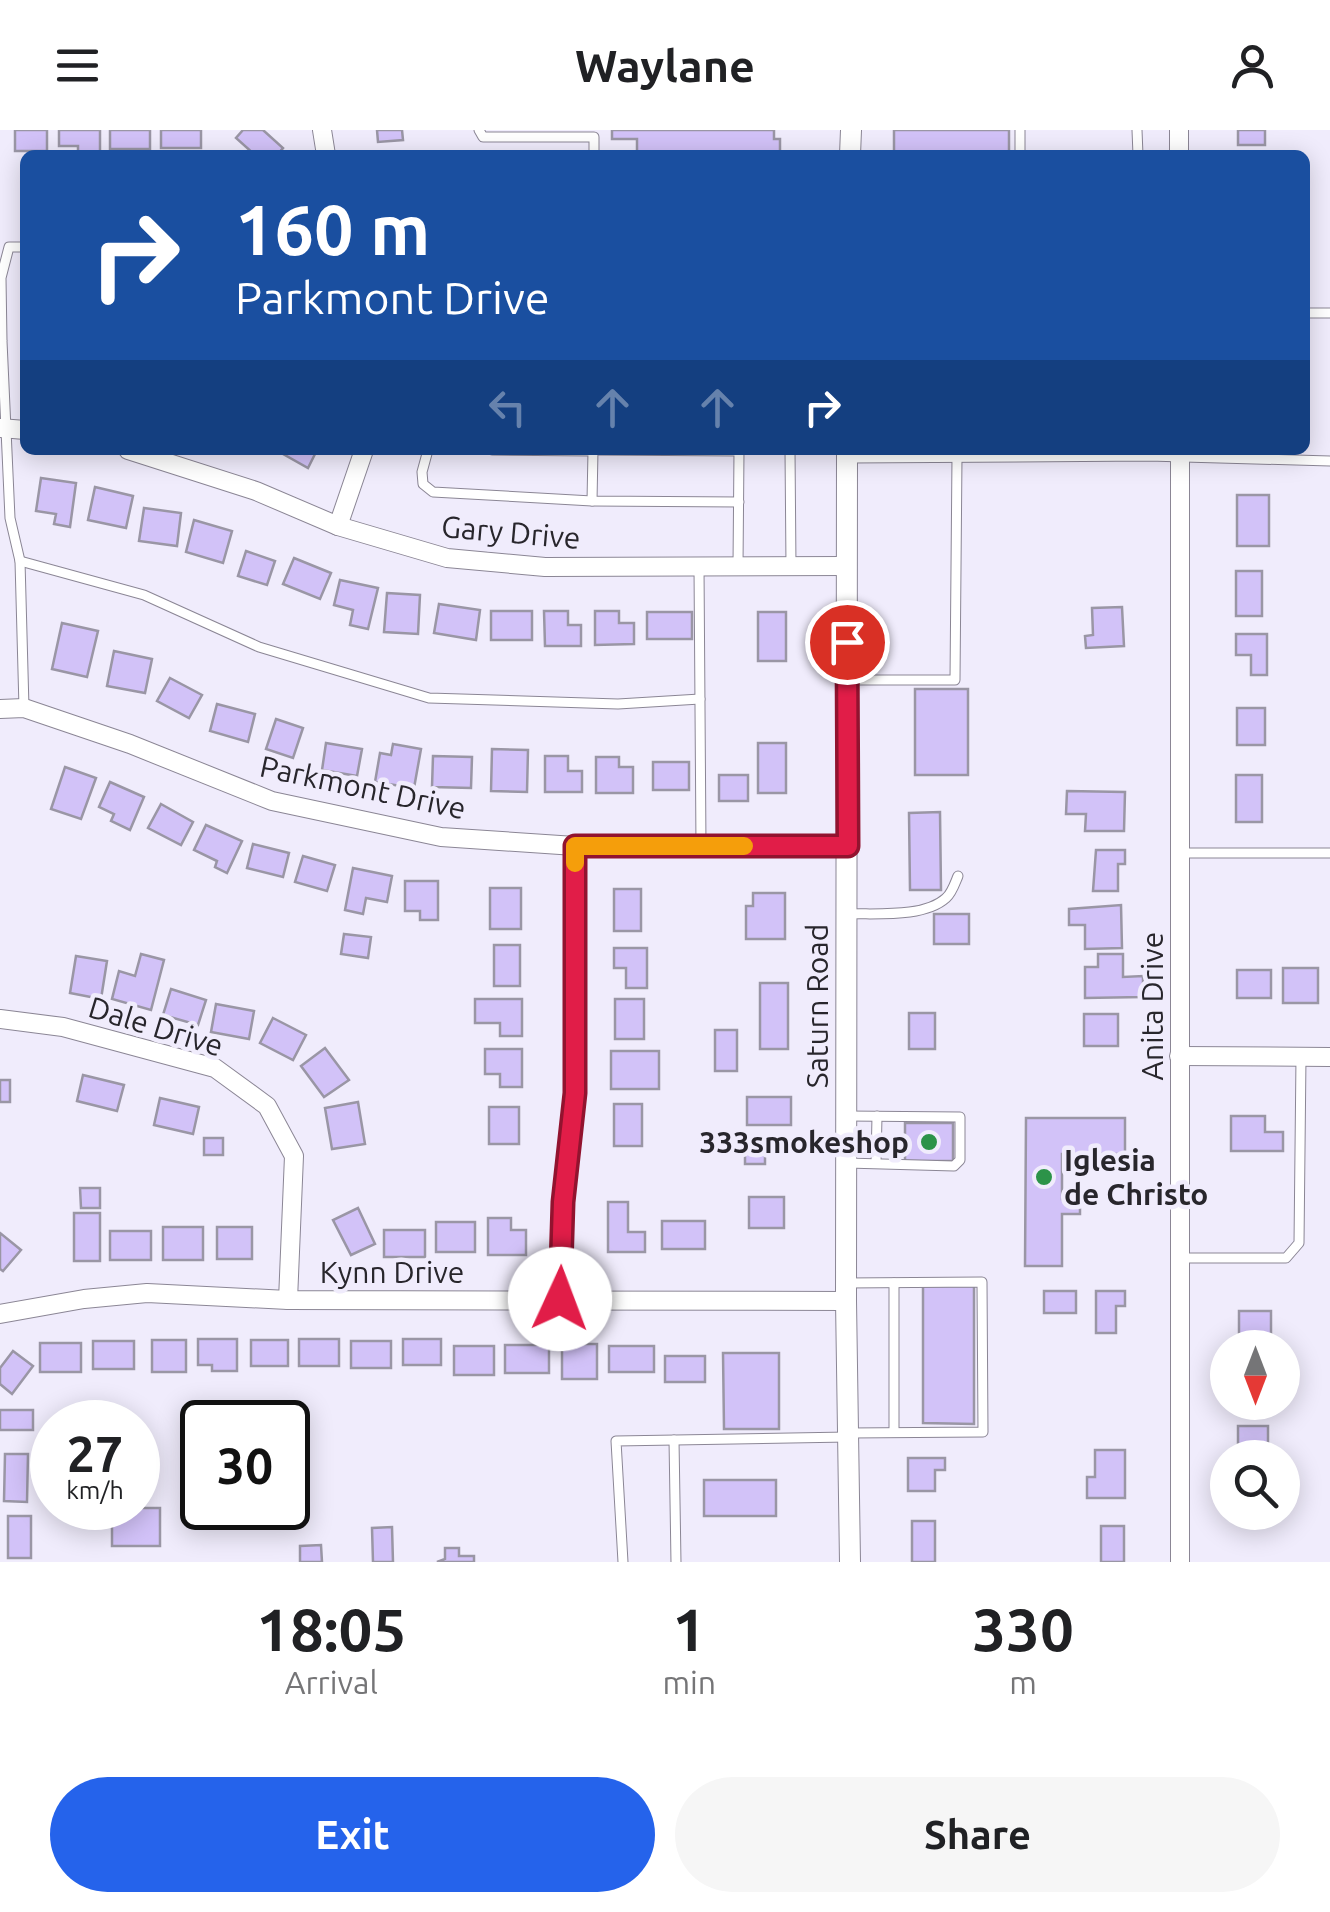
<!DOCTYPE html>
<style>
:root{--surface:#fff;--page:#f6f6f6;--text:#202124;--muted:#757577;--accent:#2563eb}
body{margin:0;font-family:Ubuntu,sans-serif;background:var(--page);color:var(--text);height:100vh;display:flex;flex-direction:column;font-size:38px;white-space:nowrap}
*{box-sizing:border-box;margin:0}
p{font-size:32px;color:var(--muted)}
.icon{flex:none;width:55px;height:55px;fill:none;stroke:currentColor;stroke-width:2;stroke-linecap:round;stroke-linejoin:round}
.map{position:relative;height:1432px;overflow:hidden}
.sheet{display:flex;flex-direction:column;background:var(--surface);flex:1}
.sheet>*{flex:none}
.guide{position:absolute;left:20px;top:20px;width:1290px;height:305px;border-radius:15px;box-shadow:0 5px 25px #0003;background:#1a4fa0;color:#fff;overflow:hidden}
.needle{width:65px;rotate:180deg}
.fabs{position:absolute;left:1210px;top:1200px;display:grid;gap:20px}
.fabs a{display:grid;place-items:center;width:90px;height:90px;border-radius:50%;background:var(--surface);box-shadow:0 5px 25px #0003;font-size:50px}
.speed{position:absolute;left:30px;top:1270px;display:flex;gap:20px;font-size:50px;font-weight:700;text-align:center}
.speed>*{display:grid;place-content:center;width:130px;height:130px;border-radius:50%;background:var(--surface);box-shadow:0 5px 25px #0003;line-height:1}
.speed small{font-size:25px;font-weight:400}
.speed .limit{border:5px solid #111;border-radius:15px;background:#fff;color:#111}
.pin{position:absolute;display:grid;place-items:center;width:85px;height:85px;color:#fff;margin:-42px;border:5px solid #fff;border-radius:50%;box-shadow:0 2px 10px #0007}
.me{position:absolute;width:110px;margin:-55px;rotate:2deg;stroke-linejoin:round;filter:drop-shadow(0 0 8px #0008)}
.turn{display:flex;align-items:center;gap:35px;height:210px;padding:0 50px;font-size:45px}
.turn .icon{width:130px;height:130px;stroke-width:2.5}
.turn b{display:block;font-size:70px;line-height:85px}
.lanes{display:flex;align-items:center;height:95px;padding:0 50px;background:#0003;justify-content:center;gap:50px;direction:ltr}
.lanes .off{opacity:.35}
.eta{display:flex;justify-content:space-evenly;align-items:center;height:170px;text-align:center}
.eta b{font-size:60px;font-weight:600;line-height:70px}
.primary-button{display:flex;gap:20px;margin-top:auto;padding:20px 50px}
.primary-button a{flex:1;height:115px;border-radius:60px;background:var(--accent);color:#fff;font-size:40px;font-weight:600;line-height:115px;text-align:center}
.primary-button a+a{background:var(--page);color:var(--text)}
header{display:flex;justify-content:space-between;align-items:center;height:130px;padding:0 50px;background:var(--surface);font-size:45px;font-weight:600}
.map>svg:first-child{display:block}
.building{fill:#d2c2f8;stroke:#9a96a5;stroke-width:2.5}
.lines{fill:none;stroke-linecap:round;stroke-linejoin:round}
.service-casing{stroke:#8b8695;stroke-width:11}
.minor-casing{stroke:#8b8695;stroke-width:20}
.tertiary-casing{stroke:#8b8695;stroke-width:22}
.service{stroke:#fff;stroke-width:9}
.minor{stroke:#fff;stroke-width:18}
.tertiary{stroke:#fff;stroke-width:20}
.route-casing{stroke:#92132f;stroke-width:25}
.route{stroke:#e11d48;stroke-width:18}
.slow{stroke:#f59e0b;stroke-width:18}
.poi-dot{fill:#2c9349;stroke:#f0ecfc;stroke-width:4}
.labels{text-anchor:middle;dominant-baseline:central;stroke-width:9;stroke-linejoin:round;paint-order:stroke}
.street-label{font-size:30px;fill:#28262c;stroke:#f0ecfc}
.poi-label{font-size:30px;font-weight:bold;fill:#28262c;stroke:#f0ecfc;text-anchor:end}
</style>
<header><svg class="icon" aria-label="menu" viewBox="0 0 24 24"><path d="M4 6h16M4 12h16M4 18h16"/></svg>Waylane<svg class="icon" aria-label="person" viewBox="0 0 24 24"><circle cx="12" cy="8" r="4"/><path d="M4 21q1-7 8-7t8 7"/></svg></header>
<div class="map">
<svg width="1330" height="1432" viewBox="0 0 1330 1432">
<rect width="100%" height="100%" fill="#f0ecfc"/>
<g class="building">
<rect x="15" y="0" width="32" height="21"/>
<path d="M 59,0 L 100,0 L 100,25 L 78,25 L 78,16 L 59,16 Z"/>
<rect x="110" y="0" width="40" height="19"/>
<rect x="161" y="0" width="40" height="18"/>
<path d="M 243,0 L 263,0 L 283,18 L 277,25 L 255,25 L 236,8 Z"/>
<path d="M 377,0 L 402,0 L 403,10 L 378,12 Z"/>
<path d="M 612,0 L 774,0 L 774,9 L 780,9 L 780,25 L 637,25 L 637,9 L 612,9 Z"/>
<rect x="894" y="0" width="115" height="25"/>
<rect x="1238" y="0" width="27" height="15"/>
<path d="M 276,320 L 317,320 L 308,338 Z"/>
<path d="M 41,348 L 76,353 L 70,397 L 54,394 L 56,384 L 36,381 Z"/>
<path d="M 95,357 L 133,366 L 126,398 L 88,390 Z"/>
<rect x="1237" y="365" width="32" height="51"/>
<path d="M 144,378 L 181,383 L 177,416 L 139,411 Z"/>
<path d="M 194,390 L 232,401 L 223,433 L 186,422 Z"/>
<path d="M 246,421 L 275,431 L 267,455 L 238,446 Z"/>
<path d="M 294,428 L 331,443 L 320,469 L 283,454 Z"/>
<rect x="1236" y="441" width="26" height="45"/>
<path d="M 340,450 L 378,458 L 368,499 L 350,495 L 353,480 L 334,475 Z"/>
<path d="M 387,463 L 420,465 L 418,504 L 384,502 Z"/>
<path d="M 439,474 L 480,480 L 476,510 L 434,503 Z"/>
<path d="M 1122,477 L 1124,516 L 1086,518 L 1085,506 L 1093,505 L 1092,478 Z"/>
<rect x="491" y="481" width="41" height="29"/>
<path d="M 544,481 L 568,481 L 568,495 L 581,495 L 581,516 L 545,516 Z"/>
<path d="M 595,481 L 619,481 L 619,493 L 634,493 L 634,514 L 595,515 Z"/>
<rect x="647" y="482" width="45" height="27"/>
<rect x="758" y="482" width="28" height="49"/>
<path d="M 62,493 L 98,501 L 87,547 L 52,539 Z"/>
<path d="M 1236,504 L 1267,504 L 1267,545 L 1251,545 L 1251,525 L 1236,525 Z"/>
<path d="M 114,521 L 152,529 L 145,563 L 107,556 Z"/>
<path d="M 170,548 L 202,565 L 189,588 L 157,571 Z"/>
<rect x="915" y="559" width="53" height="86"/>
<path d="M 217,574 L 255,584 L 248,612 L 210,601 Z"/>
<rect x="1237" y="578" width="28" height="37"/>
<path d="M 276,589 L 303,598 L 293,628 L 266,619 Z"/>
<path d="M 326,613 L 362,619 L 357,646 L 322,640 Z"/>
<rect x="758" y="613" width="28" height="50"/>
<path d="M 393,614 L 421,619 L 414,658 L 375,652 L 380,623 L 391,625 Z"/>
<path d="M 492,619 L 528,620 L 527,662 L 491,661 Z"/>
<path d="M 433,626 L 472,627 L 471,658 L 432,657 Z"/>
<path d="M 545,626 L 568,626 L 568,641 L 582,641 L 582,662 L 545,662 Z"/>
<path d="M 596,627 L 619,627 L 619,637 L 633,637 L 633,663 L 596,663 Z"/>
<rect x="653" y="632" width="36" height="28"/>
<path d="M 65,637 L 96,648 L 81,689 L 51,679 Z"/>
<rect x="719" y="645" width="29" height="26"/>
<rect x="1236" y="645" width="26" height="47"/>
<path d="M 110,652 L 144,667 L 130,700 L 111,691 L 114,684 L 99,677 Z"/>
<path d="M 1067,661 L 1125,662 L 1124,701 L 1085,701 L 1086,684 L 1066,684 Z"/>
<path d="M 161,674 L 193,692 L 181,715 L 148,698 Z"/>
<path d="M 940,682 L 941,760 L 910,760 L 909,683 Z"/>
<path d="M 206,695 L 242,711 L 227,743 L 215,737 L 217,731 L 194,720 Z"/>
<path d="M 253,714 L 289,723 L 283,747 L 247,738 Z"/>
<path d="M 1096,720 L 1125,720 L 1125,734 L 1118,734 L 1118,761 L 1093,761 Z"/>
<path d="M 303,726 L 335,735 L 327,761 L 295,752 Z"/>
<path d="M 353,738 L 392,746 L 387,772 L 366,768 L 363,784 L 345,780 Z"/>
<path d="M 405,751 L 438,751 L 438,790 L 420,790 L 420,781 L 405,781 Z"/>
<rect x="490" y="758" width="31" height="41"/>
<rect x="614" y="759" width="27" height="42"/>
<path d="M 753,763 L 785,763 L 785,809 L 746,809 L 746,776 L 753,776 Z"/>
<path d="M 1121,775 L 1122,818 L 1085,819 L 1085,795 L 1069,795 L 1069,779 Z"/>
<rect x="934" y="784" width="35" height="30"/>
<path d="M 344,804 L 371,807 L 368,828 L 341,824 Z"/>
<rect x="494" y="815" width="26" height="41"/>
<path d="M 614,818 L 647,818 L 647,858 L 626,858 L 626,838 L 614,838 Z"/>
<path d="M 141,824 L 164,830 L 151,880 L 112,869 L 119,841 L 135,846 Z"/>
<path d="M 1098,824 L 1123,824 L 1123,847 L 1143,846 L 1143,867 L 1085,868 L 1085,837 L 1098,837 Z"/>
<path d="M 76,826 L 107,831 L 101,869 L 70,863 Z"/>
<rect x="1283" y="838" width="35" height="35"/>
<rect x="1237" y="840" width="34" height="28"/>
<rect x="760" y="853" width="28" height="66"/>
<path d="M 171,859 L 206,870 L 198,895 L 163,885 Z"/>
<path d="M 475,869 L 522,869 L 522,906 L 500,906 L 500,893 L 475,893 Z"/>
<rect x="615" y="869" width="29" height="40"/>
<path d="M 216,874 L 254,881 L 249,909 L 211,902 Z"/>
<rect x="909" y="883" width="26" height="36"/>
<rect x="1084" y="884" width="34" height="32"/>
<path d="M 273,888 L 306,905 L 293,930 L 260,913 Z"/>
<rect x="715" y="900" width="22" height="41"/>
<path d="M 325,918 L 349,950 L 324,967 L 301,936 Z"/>
<path d="M 485,919 L 522,919 L 522,957 L 500,957 L 500,944 L 485,944 Z"/>
<rect x="611" y="921" width="48" height="38"/>
<path d="M 83,945 L 124,955 L 117,981 L 77,971 Z"/>
<rect x="0" y="950" width="10" height="22"/>
<rect x="747" y="967" width="44" height="28"/>
<path d="M 160,968 L 199,977 L 193,1004 L 154,995 Z"/>
<path d="M 358,972 L 365,1014 L 332,1019 L 325,978 Z"/>
<rect x="614" y="974" width="28" height="42"/>
<rect x="489" y="977" width="30" height="37"/>
<path d="M 1231,986 L 1265,986 L 1265,1002 L 1283,1002 L 1283,1021 L 1231,1021 Z"/>
<path d="M 1026,988 L 1125,988 L 1125,1024 L 1062,1024 L 1062,1069 L 1080,1070 L 1080,1084 L 1062,1084 L 1062,1136 L 1025,1136 Z"/>
<rect x="905" y="993" width="48" height="38"/>
<rect x="745" y="1006" width="20" height="28"/>
<rect x="204" y="1008" width="19" height="17"/>
<path d="M 80,1058 L 100,1058 L 100,1078 L 81,1078 Z"/>
<rect x="749" y="1067" width="35" height="31"/>
<path d="M 608,1072 L 628,1072 L 628,1102 L 645,1102 L 645,1122 L 608,1122 Z"/>
<path d="M 358,1078 L 375,1114 L 351,1125 L 333,1090 Z"/>
<rect x="74" y="1083" width="26" height="48"/>
<path d="M 488,1088 L 511,1088 L 511,1100 L 526,1100 L 526,1125 L 488,1125 Z"/>
<rect x="662" y="1091" width="43" height="28"/>
<rect x="436" y="1092" width="39" height="30"/>
<rect x="163" y="1097" width="40" height="33"/>
<rect x="217" y="1097" width="35" height="32"/>
<rect x="384" y="1100" width="41" height="27"/>
<rect x="110" y="1101" width="41" height="29"/>
<path d="M 0,1103 L 21,1120 L 3,1141 L 0,1139 Z"/>
<path d="M 923,1156 L 974,1156 L 974,1294 L 923,1293 Z"/>
<rect x="1044" y="1161" width="32" height="22"/>
<path d="M 1096,1161 L 1125,1161 L 1125,1176 L 1116,1176 L 1116,1203 L 1096,1203 Z"/>
<rect x="1239" y="1181" width="32" height="28"/>
<path d="M 198,1209 L 237,1209 L 237,1241 L 212,1241 L 212,1235 L 198,1235 Z"/>
<rect x="299" y="1209" width="40" height="27"/>
<rect x="403" y="1209" width="38" height="26"/>
<rect x="152" y="1210" width="34" height="32"/>
<rect x="251" y="1210" width="37" height="26"/>
<rect x="93" y="1211" width="41" height="28"/>
<rect x="351" y="1211" width="40" height="27"/>
<rect x="40" y="1213" width="41" height="29"/>
<rect x="562" y="1214" width="35" height="35"/>
<rect x="505" y="1215" width="44" height="28"/>
<rect x="454" y="1216" width="40" height="29"/>
<rect x="609" y="1216" width="45" height="26"/>
<path d="M 13,1221 L 33,1236 L 12,1264 L 0,1254 L 0,1238 Z"/>
<path d="M 723,1223 L 779,1223 L 779,1299 L 724,1299 Z"/>
<rect x="665" y="1226" width="40" height="26"/>
<rect x="0" y="1280" width="33" height="20"/>
<rect x="1238" y="1296" width="30" height="32"/>
<path d="M 1095,1320 L 1125,1320 L 1125,1368 L 1087,1368 L 1087,1347 L 1095,1347 Z"/>
<path d="M 5,1324 L 28,1324 L 27,1372 L 4,1371 Z"/>
<path d="M 908,1328 L 945,1328 L 945,1340 L 935,1340 L 935,1361 L 908,1361 Z"/>
<rect x="704" y="1350" width="72" height="36"/>
<rect x="112" y="1378" width="48" height="38"/>
<rect x="8" y="1386" width="23" height="42"/>
<rect x="912" y="1391" width="23" height="41"/>
<rect x="1101" y="1396" width="23" height="36"/>
<path d="M 392,1397 L 393,1432 L 373,1432 L 372,1398 Z"/>
<path d="M 321,1415 L 322,1432 L 300,1432 L 300,1416 Z"/>
<path d="M 445,1418 L 459,1418 L 459,1426 L 474,1426 L 474,1432 L 437,1432 L 445,1429 Z"/>
</g>
<g class="lines">
<defs>
<g id="service">
<path d="M 479,0 L 483,7 L 594,7 L 594,25"/>
<path d="M 1137,0 L 1138,25"/>
<path d="M 1020,25 L 1020,0"/>
<path d="M 1305,183 L 1330,183"/>
<path d="M 428,320 L 422,342 L 423,354 L 433,362 L 592,371 L 739,372"/>
<path d="M 492,320 L 593,321 L 592,371"/>
<path d="M 593,320 L 739,321 L 738,436"/>
<path d="M 790,320 L 791,436"/>
<path d="M 850,328 L 1149,326 L 1330,331"/>
<path d="M 20,431 L 144,465 L 259,517 L 429,568 L 618,574 L 700,569"/>
<path d="M 699,437 L 701,716"/>
<path d="M 847,550 L 955,550 L 957,327"/>
<path d="M 24,578 L 20,431 L 10,388 L 2,211 L 1,148 L 9,117 L 25,117"/>
<path d="M 1179,723 L 1330,723"/>
<path d="M 848,784 C 876,783 924,788 946,768 C 952,763 955,753 958,746"/>
<path d="M 847,1033 L 954,1036 L 960,1030 L 960,987 L 847,986"/>
<path d="M 876,1033 L 877,986"/>
<path d="M 1181,1128 L 1286,1128 L 1299,1113 L 1301,927"/>
<path d="M 846,1153 L 982,1152 L 983,1302 L 850,1303"/>
<path d="M 894,1153 L 894,1302"/>
<path d="M 674,1310 L 676,1432"/>
<path d="M 623,1432 L 616,1311 L 848,1307"/>
</g>
<g id="minor">
<path d="M 322,0 L 326,25"/>
<path d="M 1179,0 L 1179,25"/>
<path d="M 0,298 L 25,300"/>
<path d="M 128,320 L 256,361 L 338,396 L 447,428 L 545,437 L 847,436"/>
<path d="M 338,396 L 364,320"/>
<path d="M 0,579 L 24,578 L 130,614 L 272,671 L 441,707 L 575,716 L 848,717"/>
<path d="M 0,889 L 63,897 L 215,938 L 267,976 L 294,1026 L 288,1170"/>
<path d="M 1179,926 L 1330,927"/>
<path d="M 560,1169 L 563,1072 L 575,963 L 575,716"/>
<path d="M 0,1184 L 84,1169 L 147,1163 L 288,1170 L 846,1171"/>
<path d="M 1180,1432 L 1180,320"/>
</g>
<g id="tertiary">
<path d="M 850,25 L 851,0"/>
<path d="M 847,320 L 846,1171 L 850,1432"/>
</g>
</defs>
<use href="#service" class="service-casing"/>
<use href="#minor" class="minor-casing"/>
<use href="#tertiary" class="tertiary-casing"/>
<use href="#service" class="service"/>
<use href="#minor" class="minor"/>
<use href="#tertiary" class="tertiary"/>
</g>
<g class="lines">
<defs>
<path id="route" d="M 560,1169 L 563,1072 L 575,963 L 575,716 L 848,716 L 847,512"/>
</defs>
<use href="#route" class="route-casing"/>
<use href="#route" class="route"/>
<path class="slow" d="M 575,733 L 575,716 L 744,716"/>
</g>
<g class="poi-dot">
<circle cx="929" cy="1012" r="10"/>
<circle cx="1044" cy="1047" r="10"/>
</g>
<g class="labels">
<g class="street-label">
<text transform="translate(511 402) rotate(5)">Gary Drive</text>
<text transform="translate(363 657) rotate(12)">Parkmont Drive</text>
<text transform="translate(817 876) rotate(-90)">Saturn Road</text>
<text transform="translate(1152 876) rotate(-90)">Anita Drive</text>
<text transform="translate(156 896) rotate(17)">Dale Drive</text>
<text x="392" y="1142">Kynn Drive</text>
</g>
<g class="poi-label">
<text x="909" y="1012">333smokeshop</text>
<text x="1064" y="1030" text-anchor="start">Iglesia<tspan x="1064" dy="34">de Christo</tspan></text>
</g>
</g>
</svg>
<div class="fabs">
<a><svg class="needle" viewBox="-14 -14 28 28"><path d="M0-13l5 13h-10z" fill="#e53935"/><path d="M0 13l5-13h-10z" fill="#757577"/></svg></a>
<a><svg class="icon" aria-label="search" viewBox="0 0 24 24"><circle cx="10" cy="10" r="6"/><path d="M15 15l6 6"/></svg></a>
</div>
<div class="speed"><div>27<small>km/h</small></div><div class="limit">30</div></div>
<div class="pin" style="left:847px;top:512px;background:#d93025"><svg class="icon" aria-label="arrive" viewBox="0 0 24 24"><path d="M6 21V4h12l-3 4 3 4H6"/></svg></div>
<svg class="me" style="left:560px;top:1169px" viewBox="-20 -20 40 40"><circle r="19" fill="#fff"/><path d="M0-13L10 11 0 6-10 11z" fill="#e11d48"/></svg>
<div class="guide">
<div class="turn"><svg class="icon" aria-label="right" viewBox="0 0 24 24"><path d="M7 20v-9h11M14 6l5 5-5 5"/></svg><div><b>160 m</b>Parkmont Drive</div></div>
<div class="lanes"><svg class="icon off" aria-label="left" viewBox="0 0 24 24"><path d="M17 20v-9H6M10 6l-5 5 5 5"/></svg><svg class="icon off" aria-label="ahead" viewBox="0 0 24 24"><path d="M12 20V5M6 11l6-6 6 6"/></svg><svg class="icon off" aria-label="ahead" viewBox="0 0 24 24"><path d="M12 20V5M6 11l6-6 6 6"/></svg><svg class="icon" aria-label="right" viewBox="0 0 24 24"><path d="M7 20v-9h11M14 6l5 5-5 5"/></svg></div>
</div>
</div>
<section class="sheet">
<div class="eta">
<div><b>18:05</b><p>Arrival</p></div>
<div><b>1</b><p>min</p></div>
<div><b>330</b><p>m</p></div>
</div>
<div class="primary-button"><a>Exit</a><a>Share</a></div>
</section>
